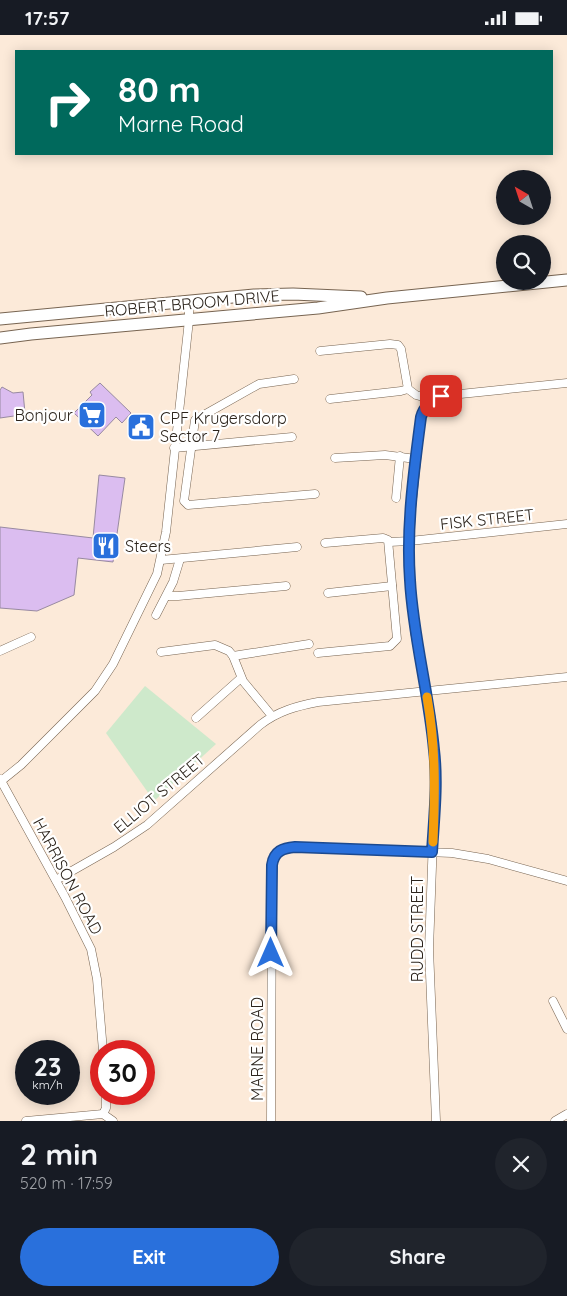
<!DOCTYPE html>
<meta charset="utf-8">
<style>
:root{--surface:#171b24;--page:#20242c;--text:#f1f3f6;--muted:#9ea1a6;--accent:#2970dc}
body{margin:0;font-family:Quicksand,sans-serif;background:var(--page);color:var(--text);height:100vh;display:flex;flex-direction:column;font-size:19px;white-space:nowrap}
*{box-sizing:border-box;margin:0}
p{font-size:16px;color:var(--muted)}
.icon{flex:none;width:28px;height:28px;fill:none;stroke:currentColor;stroke-width:2;stroke-linecap:round;stroke-linejoin:round}
.map{position:relative;height:1086px;overflow:hidden}
.side{display:flex;flex-direction:column;background:var(--surface);flex:1}
.side>*{flex:none}
.hud{position:absolute;left:15px;top:15px;width:538px;height:105px;border-radius:0px;box-shadow:0 2px 12px #0003;background:#00695c;color:#fff;overflow:hidden}
.needle{width:32px;rotate:321deg}
.controls{position:absolute;left:496px;top:135px;display:grid;gap:10px}
.controls a{display:grid;place-items:center;width:55px;height:55px;border-radius:50%;background:var(--surface);box-shadow:0 2px 12px #0003;font-size:25px}
.speed{position:absolute;left:15px;top:1005px;display:flex;gap:10px;font-size:25px;font-weight:700;text-align:center}
.speed>*{display:grid;place-content:center;width:65px;height:65px;border-radius:50%;background:var(--surface);box-shadow:0 2px 12px #0003;line-height:1}
.speed small{font-size:12px;font-weight:400}
.speed .limit{border:8px solid #d22;background:#fff;color:#111}
.pin{position:absolute;display:grid;place-items:center;width:42px;height:42px;color:#fff;margin:-21px;border-radius:10px;box-shadow:0 2px 8px #0006}
.me{position:absolute;width:55px;margin:-28px;rotate:0deg;stroke-linejoin:round;filter:drop-shadow(0 0 4px #0008)}
.turn{display:flex;align-items:center;gap:18px;height:105px;padding:0 20px;font-size:22px}
.turn .icon{width:65px;height:65px;stroke-width:2.5}
.turn b{display:block;font-size:35px;line-height:42px}
.round{display:grid;place-items:center;flex:none;width:52px;height:52px;border-radius:26px;background:var(--page)}
.head{display:flex;align-items:center;justify-content:space-between;height:85px;padding:0 20px}
h1{font-size:30px;font-weight:700;line-height:38px}
.action{display:flex;gap:10px;margin-top:auto;padding:10px 20px}
.action a{flex:1;height:58px;border-radius:30px;background:var(--accent);color:#fff;font-size:20px;font-weight:700;line-height:58px;text-align:center}
.action a+a{background:var(--page);color:var(--text)}
.status{display:flex;justify-content:space-between;align-items:center;height:35px;padding:0 25px;background:var(--surface);direction:ltr}
.status svg{height:14px;fill:currentColor}
.map>svg:first-child{display:block}
.green{fill:#cee9cb}
.building{fill:#dbbdf0;stroke:#988aa1}
.lines{fill:none;stroke-linecap:round;stroke-linejoin:round}
.street-casing{stroke:#776451;stroke-width:9}
.secondary-casing{stroke:#776451;stroke-width:13}
.street{stroke:#fff;stroke-width:8}
.secondary{stroke:#fff;stroke-width:11}
.route-casing{stroke:#1b498f;stroke-width:12}
.route{stroke:#2970dc;stroke-width:9}
.slow{stroke:#f59e0b;stroke-width:9}
.labels{text-anchor:middle;dominant-baseline:central;stroke-width:4.5;stroke-linejoin:round;paint-order:stroke}
.street-label{font-size:16px;fill:#2c241c;stroke:#fff}
.poi-label{font-size:16px;fill:#2c241c;stroke:#fff;text-anchor:start}
</style>
<div class="status"><b>17:57</b><svg viewBox="0 0 49 12"><path d="M0 12V9h3v3zM5 12V6h3v6zM10 12V3h3v9zM15 12V0h3v12zM26 1h20v11H26zM47 4h2v5h-2z"/></svg></div>
<div class="map">
<svg width="567" height="1086" viewBox="0 0 567 1086">
<rect width="100%" height="100%" fill="#fcead9"/>
<path class="green" d="M 145,651 L 216,709 L 154,766 L 106,698 Z"/>
<g class="building">
<path d="M 100,348 L 131,378 L 122,388 L 116,382 L 98,401 L 74,378 L 92,360 L 90,357 Z"/>
<path d="M 2,352 L 13,358 L 23,357 L 25,378 L 21,380 L 0,383 L 0,355 Z"/>
<path d="M 99,440 L 125,443 L 113,527 L 78,523 L 74,560 L 37,576 L 0,573 L 0,492 L 93,503 Z"/>
</g>
<g class="lines">
<defs>
<g id="street">
<path d="M 320,316 L 390,309 L 398,310 L 401,314 L 408,354 L 416,360 L 433,365"/>
<path d="M 294,344 L 259,349 L 195,385 L 184,466 L 188,470 L 315,459"/>
<path d="M 330,364 L 401,356 L 408,354"/>
<path d="M 174,413 L 292,402"/>
<path d="M 335,423 L 385,420 L 416,424"/>
<path d="M 396,463 L 400,421"/>
<path d="M 389,507 L 410,506 L 567,489"/>
<path d="M 161,525 L 297,512"/>
<path d="M 328,558 L 392,551"/>
<path d="M 167,561 L 178,561 L 286,551"/>
<path d="M 156,580 L 173,547 L 180,524"/>
<path d="M 0,616 L 31,602"/>
<path d="M 161,617 L 215,610 L 229,616 L 233,621 L 243,646 L 272,681"/>
<path d="M 318,618 L 390,611 L 397,604 L 388,505 L 383,503 L 325,508"/>
<path d="M 233,621 L 309,609"/>
<path d="M 196,683 L 241,643"/>
<path d="M 0,744 L 65,862 L 91,914 L 97,944 L 103,1016"/>
<path d="M 0,747 L 21,730 L 95,656 L 113,629 L 157,539 L 166,497 L 189,285 L 189,267"/>
<path d="M 56,845 L 114,812 L 147,790 L 260,690 C 278,676 297,671 318,667 L 567,642"/>
<path d="M 553,966 L 567,994"/>
<path d="M 103,1079 L 106,1073 L 106,1059"/>
<path d="M 26,1086 L 103,1079 L 113,1086"/>
<path d="M 271,1086 L 272,830 C 274,816 283,813 295,812 L 452,818 L 488,824 L 567,846"/>
<path d="M 436,1086 L 429,914 L 435,748 L 435,716 L 431,682 L 415,599 L 409,530 L 411,478 L 421,382 C 424,371 431,366 441,361 L 567,348"/>
<path d="M 555,1086 L 567,1079"/>
</g>
<g id="secondary">
<path d="M 0,284 L 254,260 L 293,259 L 361,262"/>
<path d="M 0,303 L 31,299 L 318,273 L 387,263 L 567,245"/>
</g>
</defs>
<use href="#street" class="street-casing"/>
<use href="#secondary" class="secondary-casing"/>
<use href="#street" class="street"/>
<use href="#secondary" class="secondary"/>
</g>
<g class="lines">
<defs>
<path id="route" d="M 271,918 L 272,830 C 274,816 283,813 295,812 L 432,817 C 434,783 438,748 434,715 C 429,658 413,602 410,545 C 406,492 414,435 421,382 C 424,371 431,366 441,361"/>
</defs>
<use href="#route" class="route-casing"/>
<use href="#route" class="route"/>
<path class="slow" d="M 427,662 C 436,714 435,756 433,807"/>
</g>
<defs>
<symbol id="supermarket-square" viewBox="-11 -11 22 22"><rect x="-9" y="-9" width="18" height="18" rx="4" fill="#2970dc" stroke="#fff"/><path d="M-6-5.5h2.5l.6 2H6L4.5 2H-2.5L-4.4-4H-6ZM-1.5 3.2a1.3 1.3 0 1 0 .1 0ZM3 3.2a1.3 1.3 0 1 0 .1 0Z" fill="#fff"/></symbol>
<symbol id="civic-square" viewBox="-11 -11 22 22"><rect x="-9" y="-9" width="18" height="18" rx="4" fill="#2970dc" stroke="#fff"/><path d="M-.6-6.5H3V-4.5H.6V-3L4-1V1h2V6H-6V1h2V-1L-.6-3ZM-1.2 2.5V6h2.4V2.5Z" fill="#fff"/></symbol>
<symbol id="restaurant-square" viewBox="-11 -11 22 22"><rect x="-9" y="-9" width="18" height="18" rx="4" fill="#2970dc" stroke="#fff"/><path d="M-5-6h1v4h1v-4h1v4h1v-4h1v5L-1.5 .5V6h-2V.5L-5-1ZM5-6V6H3V1.5H1.5Q1.5-4 5-6Z" fill="#fff"/></symbol>
</defs>
<g fill-rule="evenodd">
<use href="#supermarket-square" x="76" y="364" width="32" height="32"/>
<use href="#civic-square" x="125" y="376" width="32" height="32"/>
<use href="#restaurant-square" x="90" y="495" width="32" height="32"/>
</g>
<g class="labels">
<g class="street-label">
<text transform="translate(192 268) rotate(-5)">ROBERT BROOM DRIVE</text>
<text transform="translate(487 484) rotate(-6)">FISK STREET</text>
<text transform="translate(159 758) rotate(-40)">ELLIOT STREET</text>
<text transform="translate(68 841) rotate(62)">HARRISON ROAD</text>
<text transform="translate(417 894) rotate(-90)">RUDD STREET</text>
<text transform="translate(257 1014) rotate(-90)">MARNE ROAD</text>
</g>
<g class="poi-label">
<text x="73" y="380" text-anchor="end">Bonjour</text>
<text x="160" y="383">CPF Krugersdorp<tspan x="160" dy="18">Sector 7</tspan></text>
<text x="125" y="511">Steers</text>
</g>
</g>
</svg>
<div class="controls">
<a><svg class="needle" viewBox="-14 -14 28 28"><path d="M0-13l5 13h-10z" fill="#e53935"/><path d="M0 13l5-13h-10z" fill="#9ea1a6"/></svg></a>
<a><svg class="icon" aria-label="search" viewBox="0 0 24 24"><circle cx="10" cy="10" r="6"/><path d="M15 15l6 6"/></svg></a>
</div>
<div class="speed"><div>23<small>km/h</small></div><div class="limit">30</div></div>
<div class="pin" style="left:441px;top:361px;background:#d93025"><svg class="icon" aria-label="arrive" viewBox="0 0 24 24"><path d="M6 21V4h12l-3 4 3 4H6"/></svg></div>
<svg class="me" style="left:271px;top:918px" viewBox="-20 -20 40 40"><path d="M0-17L14 15 0 8-14 15z" fill="#2970dc" stroke="#fff" stroke-width="4"/></svg>
<div class="hud">
<div class="turn"><svg class="icon" aria-label="right" viewBox="0 0 24 24"><path d="M7 20v-9h11M14 6l5 5-5 5"/></svg><div><b>80 m</b>Marne Road</div></div>
</div>
</div>
<section class="side">
<div class="head"><div><h1>2 min</h1><p>520 m · 17:59</p></div><a class="round"><svg class="icon" aria-label="close" viewBox="0 0 24 24"><path d="M6 6l12 12M18 6L6 18"/></svg></a></div>
<div class="action"><a>Exit</a><a>Share</a></div>
</section>
